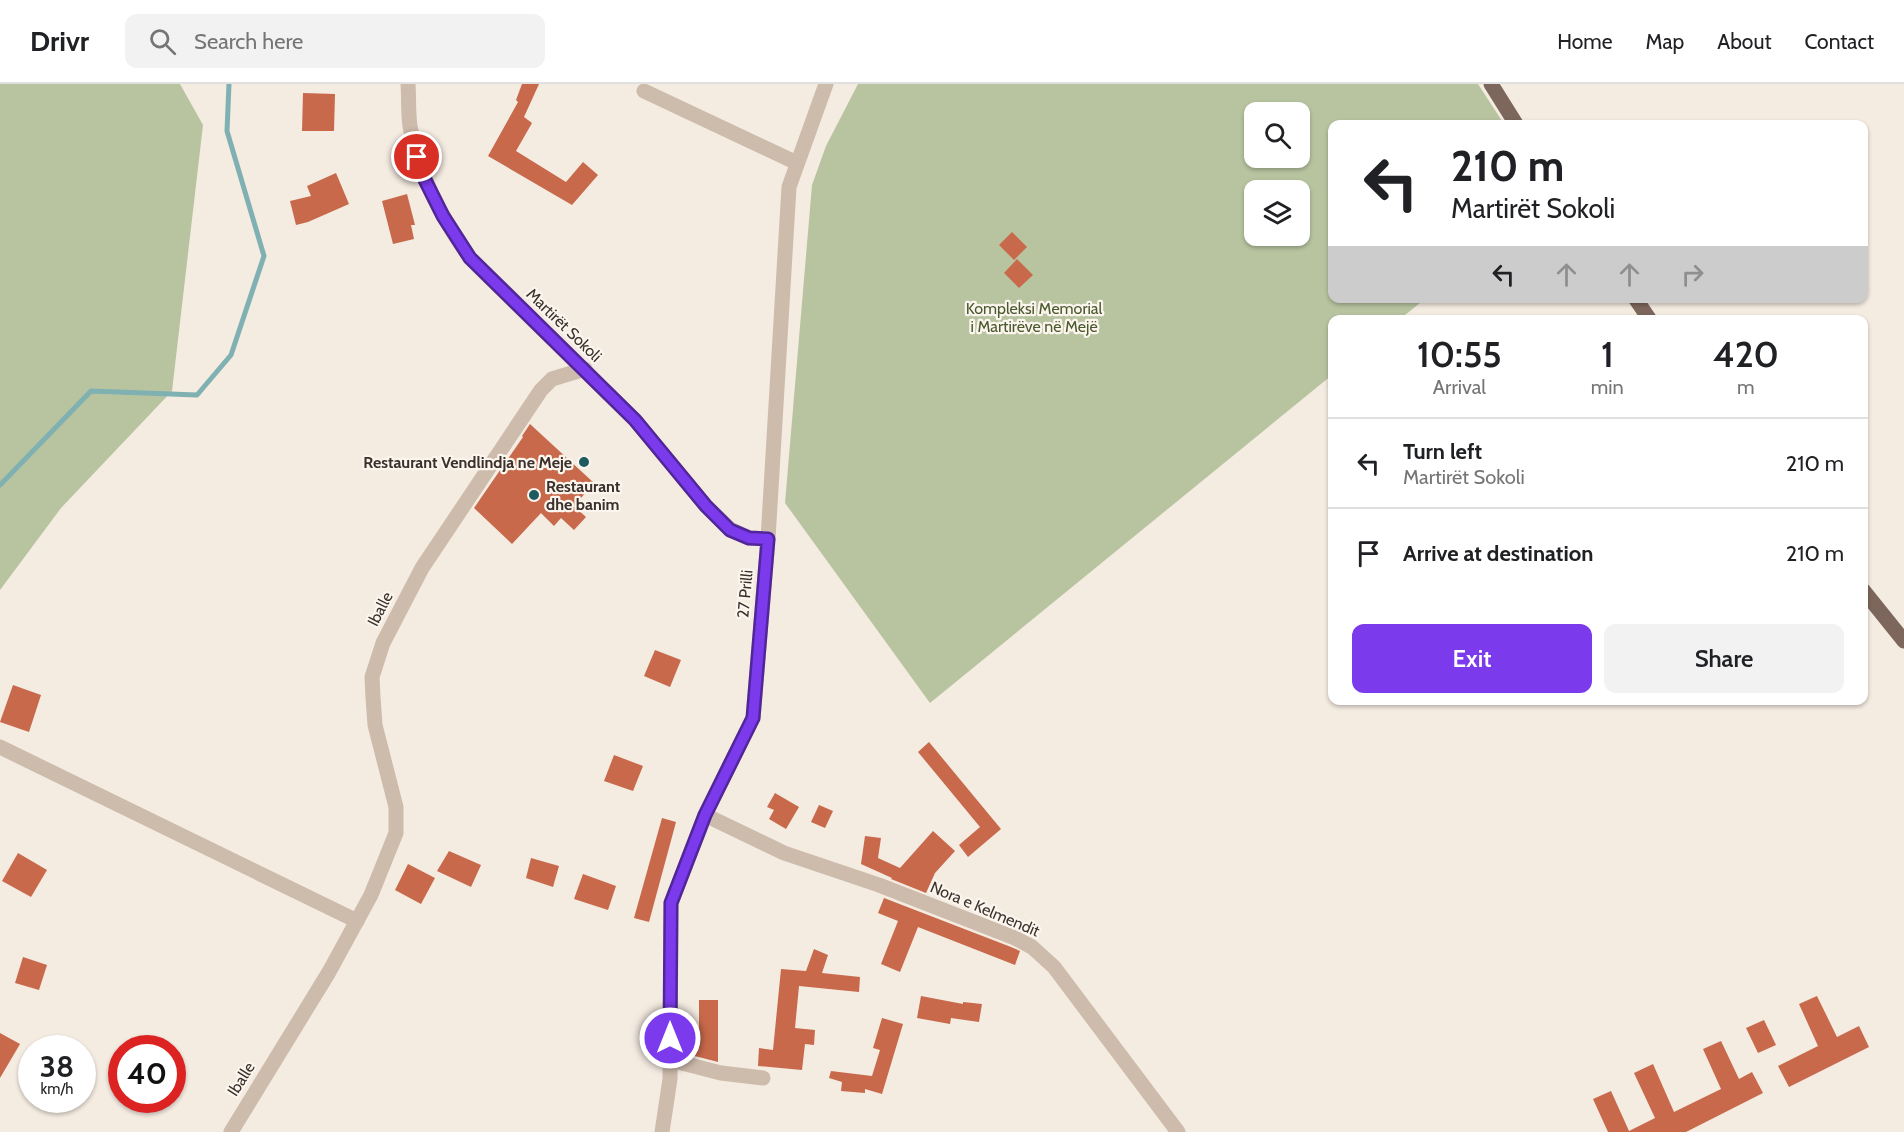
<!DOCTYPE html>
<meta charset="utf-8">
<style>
:root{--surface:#fff;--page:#f2f2f2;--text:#202124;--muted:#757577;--line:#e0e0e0;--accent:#7c3aed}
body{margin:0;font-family:Cabin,sans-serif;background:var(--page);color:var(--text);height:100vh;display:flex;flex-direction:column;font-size:22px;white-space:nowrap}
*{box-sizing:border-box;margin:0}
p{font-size:20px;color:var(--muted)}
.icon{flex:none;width:33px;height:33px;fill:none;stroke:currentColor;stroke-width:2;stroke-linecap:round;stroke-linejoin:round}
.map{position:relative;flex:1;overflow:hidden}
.details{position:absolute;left:1328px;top:231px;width:540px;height:390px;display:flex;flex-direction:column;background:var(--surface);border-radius:12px;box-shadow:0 2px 4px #0004}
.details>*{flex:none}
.banner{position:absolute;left:1328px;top:36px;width:540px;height:183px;border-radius:12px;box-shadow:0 2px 4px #0004;background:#fff;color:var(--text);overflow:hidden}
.controls{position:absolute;left:1244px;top:18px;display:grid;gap:12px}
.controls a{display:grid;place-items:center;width:66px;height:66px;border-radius:12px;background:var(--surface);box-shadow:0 2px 4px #0004;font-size:30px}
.speed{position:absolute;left:18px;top:951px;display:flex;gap:12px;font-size:30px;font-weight:700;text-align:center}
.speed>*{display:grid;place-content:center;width:78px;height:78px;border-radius:50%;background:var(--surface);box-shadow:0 2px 4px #0004;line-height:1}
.speed small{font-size:15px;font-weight:400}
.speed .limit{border:9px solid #d22;background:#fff;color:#111}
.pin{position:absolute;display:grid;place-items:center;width:51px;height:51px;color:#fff;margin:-26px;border:3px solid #fff;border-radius:50%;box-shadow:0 2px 6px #0007}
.me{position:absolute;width:66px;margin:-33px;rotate:0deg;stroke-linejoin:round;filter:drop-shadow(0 0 4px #0008)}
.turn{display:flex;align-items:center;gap:21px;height:126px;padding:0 24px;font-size:27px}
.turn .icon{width:78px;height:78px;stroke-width:2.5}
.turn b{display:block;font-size:42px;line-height:51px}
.lanes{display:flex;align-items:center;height:57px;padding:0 24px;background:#0003;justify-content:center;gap:30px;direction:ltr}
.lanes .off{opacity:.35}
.eta{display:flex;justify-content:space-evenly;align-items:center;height:102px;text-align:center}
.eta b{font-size:36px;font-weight:600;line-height:42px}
.action{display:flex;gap:12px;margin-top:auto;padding:12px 24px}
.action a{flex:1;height:69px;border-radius:12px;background:var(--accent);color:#fff;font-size:24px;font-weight:600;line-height:69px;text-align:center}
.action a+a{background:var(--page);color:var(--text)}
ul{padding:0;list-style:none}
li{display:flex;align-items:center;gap:18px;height:90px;padding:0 24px;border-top:2px solid var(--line)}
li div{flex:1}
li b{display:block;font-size:22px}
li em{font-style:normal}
header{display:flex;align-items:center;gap:36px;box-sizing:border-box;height:84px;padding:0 30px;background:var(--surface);border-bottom:2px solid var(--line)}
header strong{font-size:28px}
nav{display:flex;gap:33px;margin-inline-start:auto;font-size:21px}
.search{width:420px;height:54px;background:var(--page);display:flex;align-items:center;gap:15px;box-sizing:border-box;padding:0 21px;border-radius:12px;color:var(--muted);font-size:22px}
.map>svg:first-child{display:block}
.green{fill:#b8c4a0;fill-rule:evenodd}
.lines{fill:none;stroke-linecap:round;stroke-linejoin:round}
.stream{stroke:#7fb0b2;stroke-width:5}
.building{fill:#c8694b}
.minor{stroke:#cdbbac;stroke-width:15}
.major{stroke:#7d675c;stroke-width:15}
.route-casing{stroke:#51269a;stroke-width:15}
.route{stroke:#7c3aed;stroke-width:10}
.poi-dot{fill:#1f5a5e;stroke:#fbf5ee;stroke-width:2}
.labels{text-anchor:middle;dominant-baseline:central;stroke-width:4.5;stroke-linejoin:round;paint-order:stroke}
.park-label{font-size:16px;fill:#4a5a2e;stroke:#fbf5ee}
.street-label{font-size:16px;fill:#3b302b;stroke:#fbf5ee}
.poi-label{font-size:16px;font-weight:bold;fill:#3b302b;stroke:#fbf5ee;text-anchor:end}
</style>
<header>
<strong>Drivr</strong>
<div class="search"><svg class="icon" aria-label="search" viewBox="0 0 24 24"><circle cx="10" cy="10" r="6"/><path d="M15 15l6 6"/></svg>Search here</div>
<nav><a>Home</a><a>Map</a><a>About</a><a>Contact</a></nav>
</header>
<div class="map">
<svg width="1904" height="1048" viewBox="0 0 1904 1048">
<rect width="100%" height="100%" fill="#f4ebe1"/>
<g class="green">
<path d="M 0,0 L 180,0 L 203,41 L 172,307 L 61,424 L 0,506 Z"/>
<path d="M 858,0 L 1478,0 L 1504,40 L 1332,40 L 1332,214 L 1425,215 L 1400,235 L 1332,236 L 1332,291 L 930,619 L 785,419 L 812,101 L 826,62 ZM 1254,28 L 1299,28 L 1299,74 L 1254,74 ZM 1254,106 L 1299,106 L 1299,152 L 1254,152 Z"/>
</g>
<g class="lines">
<path class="stream" d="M 0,401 L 91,307 L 197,311 L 231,271 L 264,172 L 227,47 L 229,0"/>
</g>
<g class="building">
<path d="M 522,0 L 539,0 L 524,33 L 532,39 L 516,67 L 566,98 L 583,78 L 598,91 L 572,121 L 488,72 L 518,18 L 516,16 Z"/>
<path d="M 303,9 L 335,10 L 334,47 L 302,47 Z"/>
<path d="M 336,89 L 349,120 L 308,138 L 296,141 L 290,117 L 311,112 L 307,102 Z"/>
<path d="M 407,110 L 415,141 L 411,141 L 414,155 L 393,160 L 382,117 Z"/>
<path d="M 1012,148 L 1027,163 L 1014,176 L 999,161 Z"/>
<path d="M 1017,175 L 1033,191 L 1019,204 L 1004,189 Z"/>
<path d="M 530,340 L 594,399 L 574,422 L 586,433 L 574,446 L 561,434 L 554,442 L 541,429 L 512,460 L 474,424 L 523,353 L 522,352 Z"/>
<path d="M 655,566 L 681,576 L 670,603 L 644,592 Z"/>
<path d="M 13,601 L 41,611 L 29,648 L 0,638 Z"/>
<path d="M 929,658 L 1001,745 L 968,773 L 959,761 L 980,743 L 918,668 Z"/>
<path d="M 614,671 L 643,682 L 633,707 L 604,697 Z"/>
<path d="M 775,709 L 799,723 L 786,745 L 769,735 L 774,726 L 767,723 Z"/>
<path d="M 819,721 L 833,727 L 825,744 L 811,738 Z"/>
<path d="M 662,734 L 676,738 L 649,838 L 634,834 Z"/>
<path d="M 933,747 L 955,767 L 935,789 L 926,809 L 891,795 L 892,794 L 861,780 L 865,752 L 881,754 L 878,774 L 900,784 Z"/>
<path d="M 449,767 L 481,781 L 471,803 L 437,787 Z"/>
<path d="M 18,769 L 47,786 L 31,813 L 2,797 Z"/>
<path d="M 531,774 L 559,782 L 553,803 L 526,794 Z"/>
<path d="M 408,780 L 435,794 L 421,820 L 395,806 Z"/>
<path d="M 583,790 L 616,802 L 608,826 L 574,815 Z"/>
<path d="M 884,814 L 1011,863 L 1020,867 L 1015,881 L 918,843 L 900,888 L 881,880 L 898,837 L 878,829 Z"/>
<path d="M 814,865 L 828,871 L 822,889 L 860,893 L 859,908 L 799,902 L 795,944 L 815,946 L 814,961 L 805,960 L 802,986 L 758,982 L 759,964 L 773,966 L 781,885 L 806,887 Z"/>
<path d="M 23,873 L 47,881 L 39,906 L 15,899 Z"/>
<path d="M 921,912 L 963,920 L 963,918 L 982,920 L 979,938 L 951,934 L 950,940 L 917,934 Z"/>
<path d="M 1817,912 L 1837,953 L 1859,942 L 1869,963 L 1789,1003 L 1778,982 L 1818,962 L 1799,920 Z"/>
<path d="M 699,916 L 718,916 L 718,978 L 691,971 L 691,950 L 699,949 Z"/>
<path d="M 882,934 L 903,940 L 882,1010 L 865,1005 L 865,1009 L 841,1007 L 842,998 L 829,994 L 831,987 L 872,992 L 880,966 L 873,964 Z"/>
<path d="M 1764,936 L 1776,961 L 1758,969 L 1746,944 Z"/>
<path d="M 0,949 L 20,960 L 0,994 Z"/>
<path d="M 1721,957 L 1739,995 L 1752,988 L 1763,1009 L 1686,1048 L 1608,1048 L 1593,1015 L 1611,1007 L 1629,1047 L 1655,1034 L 1634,989 L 1653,980 L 1674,1028 L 1721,1005 L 1703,965 Z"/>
</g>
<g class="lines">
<g class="minor">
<path d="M 408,0 C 409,14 408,29 410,42 C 418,91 442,134 470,174 L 635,336 L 706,422 L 730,445 L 749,454 L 768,455"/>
<path d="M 644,7 L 797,79"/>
<path d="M 0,663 L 357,837"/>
<path d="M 705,731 L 784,769 L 879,801 L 1015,854 L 1032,863 L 1054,883 L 1178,1048"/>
<path d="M 670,976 L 721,989 L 763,994"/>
<path d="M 231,1048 L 329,888 L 371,811 L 396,749 L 396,723 L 375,641 L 373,613 L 372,593 L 383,559 L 422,484 L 541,306 L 552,295 L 585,285"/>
<path d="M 662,1048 L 670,995 L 671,819 L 705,731 L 753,634 L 768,455 L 789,103 L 826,0"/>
</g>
<g class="major">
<path d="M 1491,0 L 1516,40"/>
<path d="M 1635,214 L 1650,236"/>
<path d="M 1863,506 L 1904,557"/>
</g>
</g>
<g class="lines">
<defs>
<path id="route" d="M 417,73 L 421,88 L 443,132 L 470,174 L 635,336 L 706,422 L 730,446 L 749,454 L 768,455 L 753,634 L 705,731 L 671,819 L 670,954"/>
</defs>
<use href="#route" class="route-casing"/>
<use href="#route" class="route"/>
</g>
<g class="poi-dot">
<circle cx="584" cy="378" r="6"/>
<circle cx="534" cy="411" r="6"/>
</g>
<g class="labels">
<g class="park-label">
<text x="1034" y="224">Kompleksi Memorial<tspan x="1034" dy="18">i Martirëve në Mejë</tspan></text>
</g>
<g class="street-label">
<text transform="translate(564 241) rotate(44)">Martirët Sokoli</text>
<text transform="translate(745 510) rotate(-85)">27 Prilli</text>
<text transform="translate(380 525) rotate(-63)">Iballe</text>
<text transform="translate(985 825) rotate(23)">Nora e Kelmendit</text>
<text transform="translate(241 995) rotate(-58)">Iballe</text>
</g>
<g class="poi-label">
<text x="572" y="378">Restaurant Vendlindja ne Meje</text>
<text x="546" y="402" text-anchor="start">Restaurant<tspan x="546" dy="18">dhe banim</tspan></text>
</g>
</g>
</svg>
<div class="controls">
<a><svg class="icon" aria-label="search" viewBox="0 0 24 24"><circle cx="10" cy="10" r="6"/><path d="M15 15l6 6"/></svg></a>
<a><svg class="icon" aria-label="layers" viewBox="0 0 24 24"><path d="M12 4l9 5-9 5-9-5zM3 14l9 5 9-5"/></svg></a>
</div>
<div class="speed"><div>38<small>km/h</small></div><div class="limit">40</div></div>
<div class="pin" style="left:417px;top:73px;background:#d93025"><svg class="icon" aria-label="arrive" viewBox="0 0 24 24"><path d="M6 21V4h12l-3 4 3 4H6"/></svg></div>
<svg class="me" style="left:670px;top:954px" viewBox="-20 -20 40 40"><circle r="17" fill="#7c3aed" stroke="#fff" stroke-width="3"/><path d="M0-11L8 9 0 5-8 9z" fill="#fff"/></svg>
<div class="banner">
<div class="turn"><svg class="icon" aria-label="left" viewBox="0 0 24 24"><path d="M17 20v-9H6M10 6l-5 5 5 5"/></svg><div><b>210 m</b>Martirët Sokoli</div></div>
<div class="lanes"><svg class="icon" aria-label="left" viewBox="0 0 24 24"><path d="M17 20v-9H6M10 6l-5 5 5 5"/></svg><svg class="icon off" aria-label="ahead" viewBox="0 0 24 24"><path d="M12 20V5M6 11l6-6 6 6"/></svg><svg class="icon off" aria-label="ahead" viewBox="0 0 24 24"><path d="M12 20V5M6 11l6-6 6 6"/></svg><svg class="icon off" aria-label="right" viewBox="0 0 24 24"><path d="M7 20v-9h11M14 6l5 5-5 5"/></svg></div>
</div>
<section class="details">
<div class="eta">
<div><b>10:55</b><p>Arrival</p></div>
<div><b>1</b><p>min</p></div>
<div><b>420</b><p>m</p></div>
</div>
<ul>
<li><svg class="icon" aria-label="left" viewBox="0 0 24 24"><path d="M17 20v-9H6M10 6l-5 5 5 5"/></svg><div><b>Turn left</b><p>Martirët Sokoli</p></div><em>210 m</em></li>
<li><svg class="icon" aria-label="arrive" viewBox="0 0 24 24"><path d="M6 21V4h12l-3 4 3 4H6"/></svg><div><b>Arrive at destination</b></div><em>210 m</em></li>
</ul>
<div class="action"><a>Exit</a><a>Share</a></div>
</section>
</div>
